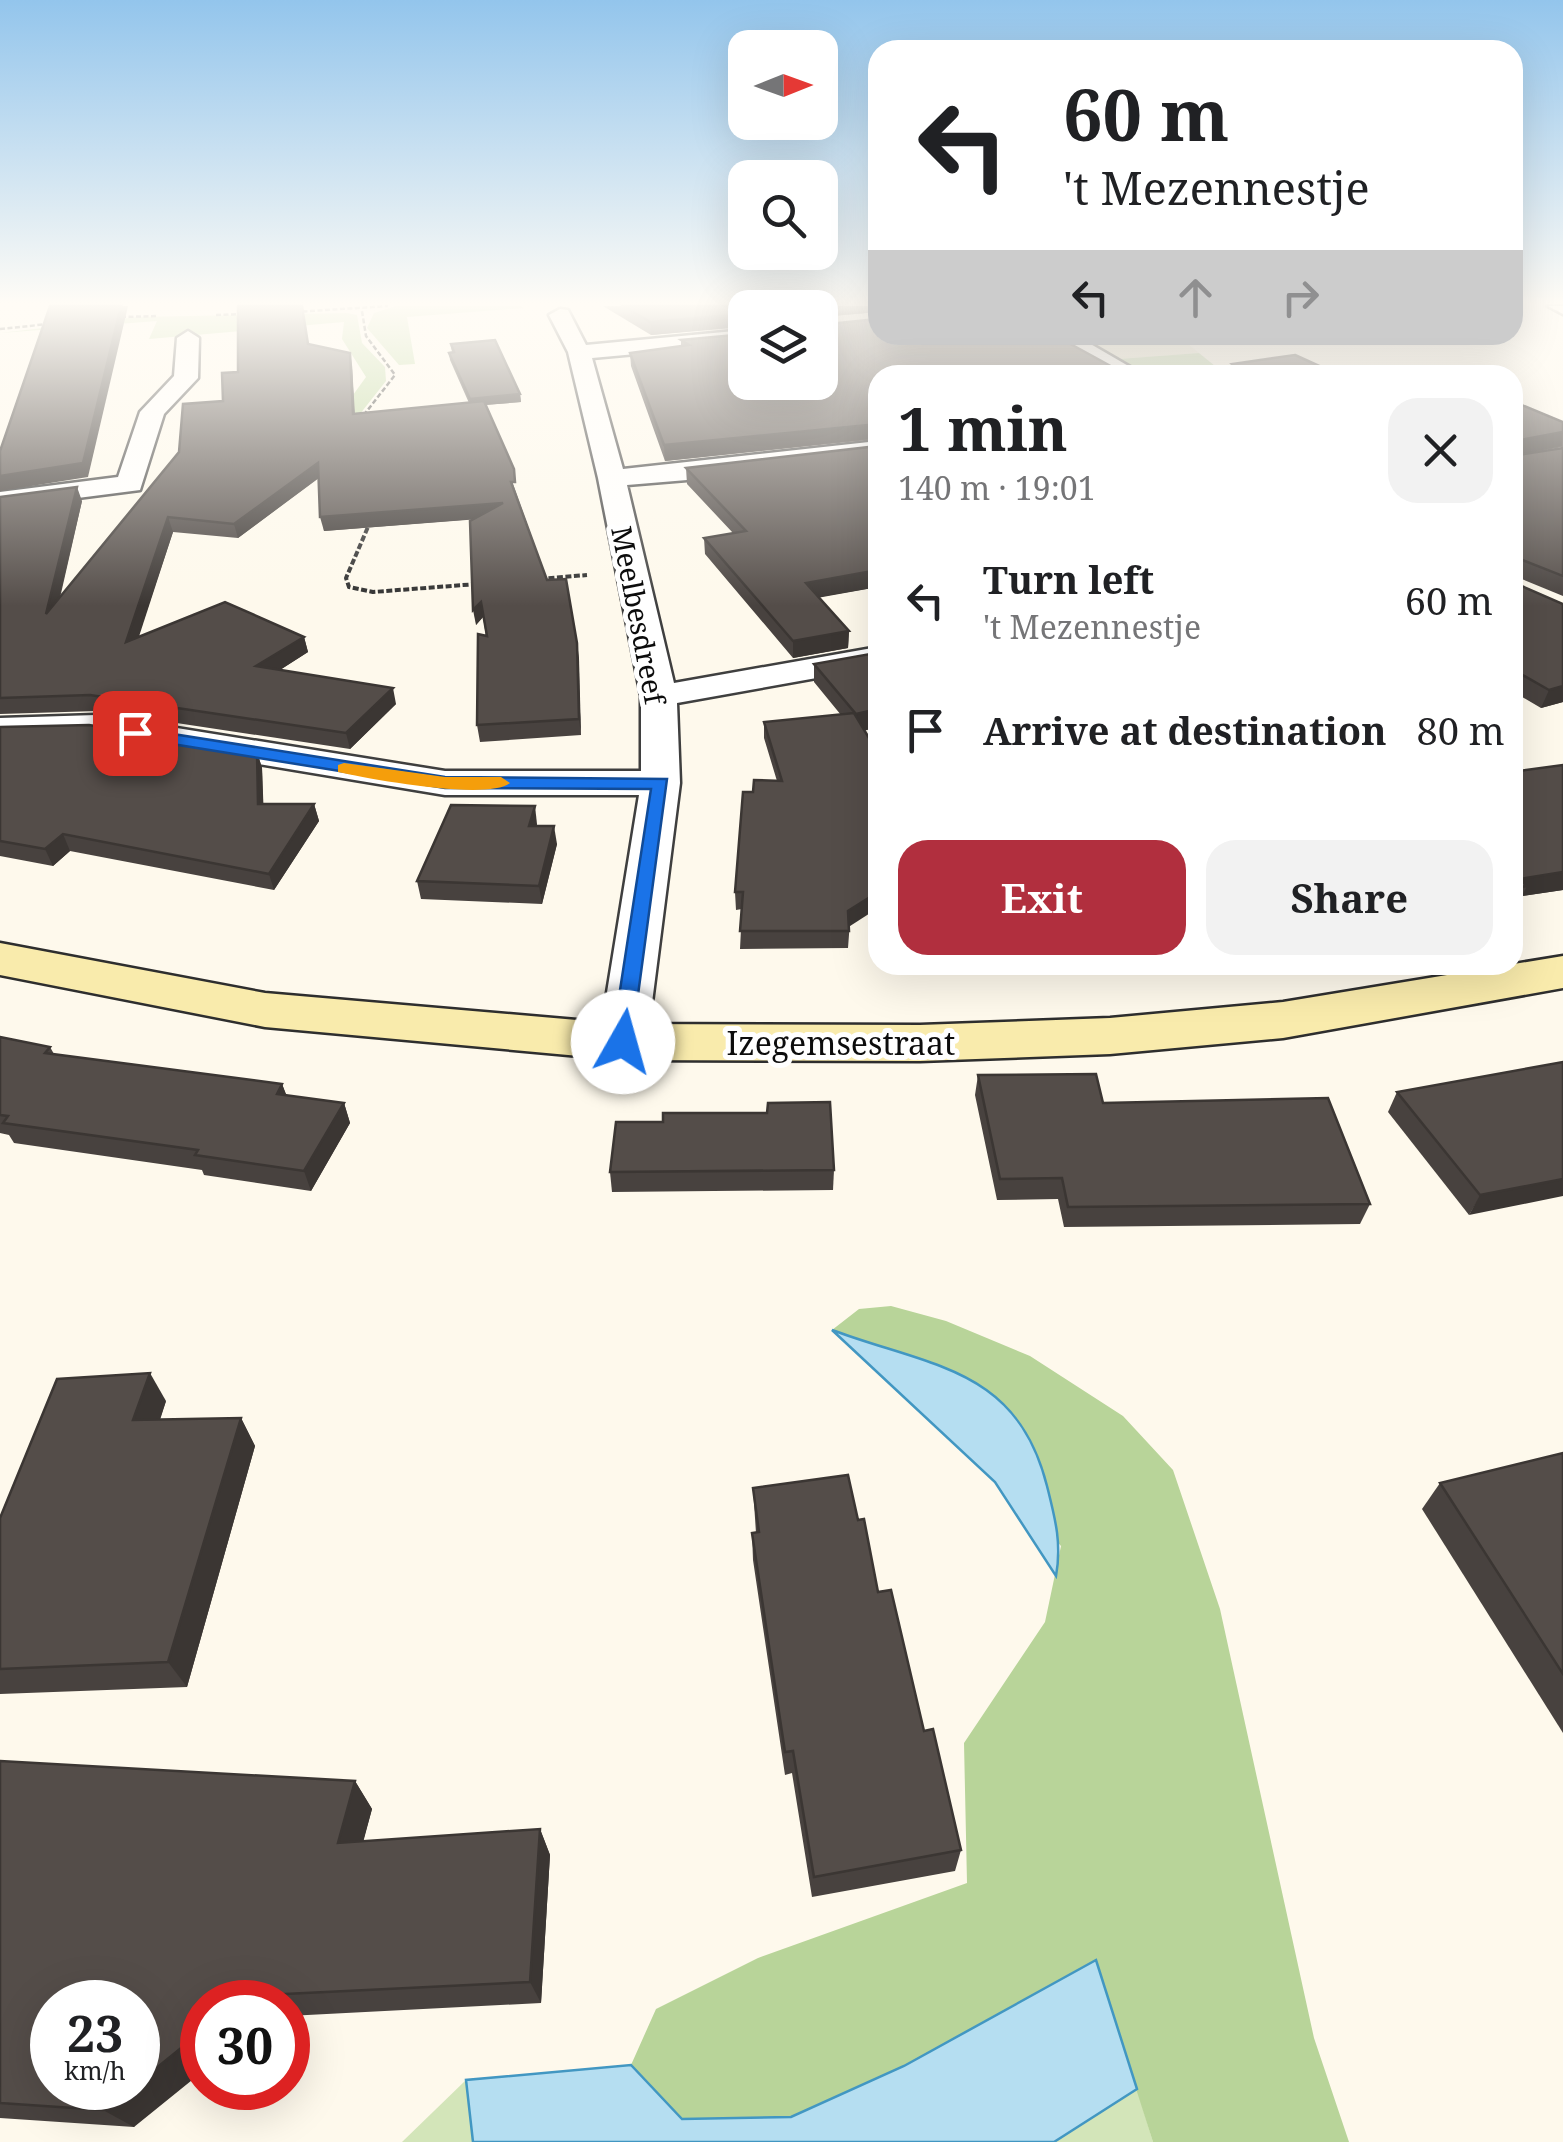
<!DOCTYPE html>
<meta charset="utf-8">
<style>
:root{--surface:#fff;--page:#f2f2f2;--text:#202124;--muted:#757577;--accent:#b12f3e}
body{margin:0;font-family:"Noto Serif",serif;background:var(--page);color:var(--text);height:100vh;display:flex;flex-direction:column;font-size:38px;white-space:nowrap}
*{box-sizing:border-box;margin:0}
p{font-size:32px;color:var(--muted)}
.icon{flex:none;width:55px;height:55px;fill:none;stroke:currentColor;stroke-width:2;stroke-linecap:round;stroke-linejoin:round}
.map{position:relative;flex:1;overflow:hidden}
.drawer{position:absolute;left:868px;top:365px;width:655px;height:610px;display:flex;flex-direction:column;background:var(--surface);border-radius:30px;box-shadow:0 10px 40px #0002}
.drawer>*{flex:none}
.hud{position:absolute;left:868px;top:40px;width:655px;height:305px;border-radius:30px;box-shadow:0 10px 40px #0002;background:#fff;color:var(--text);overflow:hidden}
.needle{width:65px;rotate:89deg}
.controls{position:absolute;left:728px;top:30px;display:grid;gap:20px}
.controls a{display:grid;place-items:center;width:110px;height:110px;border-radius:20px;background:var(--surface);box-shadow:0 10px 40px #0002;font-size:50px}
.speed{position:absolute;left:30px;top:1980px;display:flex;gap:20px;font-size:50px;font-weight:700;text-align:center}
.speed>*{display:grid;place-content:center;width:130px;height:130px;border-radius:50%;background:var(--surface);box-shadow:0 10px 40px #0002;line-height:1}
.speed small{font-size:25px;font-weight:400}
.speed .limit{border:15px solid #d22;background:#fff;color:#111}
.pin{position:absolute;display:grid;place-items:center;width:85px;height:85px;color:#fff;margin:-42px;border-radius:20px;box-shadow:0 5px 15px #0006}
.me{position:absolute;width:110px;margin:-55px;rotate:7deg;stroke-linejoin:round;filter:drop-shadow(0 0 8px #0008)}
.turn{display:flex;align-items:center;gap:35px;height:210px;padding:0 30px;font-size:45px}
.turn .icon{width:130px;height:130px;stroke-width:2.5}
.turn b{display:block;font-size:70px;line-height:85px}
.lanes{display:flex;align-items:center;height:95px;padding:0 30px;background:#0003;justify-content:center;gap:50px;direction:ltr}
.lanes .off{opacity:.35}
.round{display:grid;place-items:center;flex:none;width:105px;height:105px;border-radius:30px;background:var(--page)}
.headline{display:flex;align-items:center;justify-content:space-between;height:170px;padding:0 30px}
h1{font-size:60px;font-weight:700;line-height:75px}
.action{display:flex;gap:20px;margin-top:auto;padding:20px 30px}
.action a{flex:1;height:115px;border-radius:30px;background:var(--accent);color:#fff;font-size:40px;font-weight:700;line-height:115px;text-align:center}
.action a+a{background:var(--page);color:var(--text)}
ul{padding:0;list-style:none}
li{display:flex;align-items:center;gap:30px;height:130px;padding:0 30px}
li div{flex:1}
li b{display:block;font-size:38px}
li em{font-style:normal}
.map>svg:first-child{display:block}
.farmland{fill:#f1eccf}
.green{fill:#d3e5b9}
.forest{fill:#b8d499}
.water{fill:#b5def1;stroke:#4297c2;stroke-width:2.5}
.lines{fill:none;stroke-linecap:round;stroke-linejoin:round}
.street-casing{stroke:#3f3f3f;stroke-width:5}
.secondary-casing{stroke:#2e2e2e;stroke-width:5}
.path-far1{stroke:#2e2e2e;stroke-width:2.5;stroke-dasharray:5 2.5;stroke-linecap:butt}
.path{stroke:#2e2e2e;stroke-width:4;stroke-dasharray:6 2.5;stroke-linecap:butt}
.street{fill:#fff;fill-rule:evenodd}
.secondary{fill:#f9ebac;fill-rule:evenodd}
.wall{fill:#48423f}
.shaded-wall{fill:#3b3633}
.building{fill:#544d49;stroke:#3b3633;stroke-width:2.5}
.route{fill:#1a73e8;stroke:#114b97;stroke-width:2.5}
.slow{fill:#f59e0b}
.labels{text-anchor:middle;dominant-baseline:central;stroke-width:10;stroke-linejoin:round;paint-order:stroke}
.far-street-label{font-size:28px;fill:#0c0c0c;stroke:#fff}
.street-label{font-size:32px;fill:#0c0c0c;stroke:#fff}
</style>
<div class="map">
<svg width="1563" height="2142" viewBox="0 0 1563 2142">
<rect width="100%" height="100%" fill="#fef9ec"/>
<path class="farmland" d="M 1078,335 L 1177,335 L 1199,353 L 1119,359 Z"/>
<g class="green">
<path d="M 466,2080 L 473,2142 L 402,2142 Z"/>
<path d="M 1137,2089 L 1153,2142 L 1054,2142 Z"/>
</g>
<g class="forest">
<path d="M 396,306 L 521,306 L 524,308 L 407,317 L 415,364 L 399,365 L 367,328 L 374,313 Z"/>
<path d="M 347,313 L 357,315 L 362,343 L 385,367 L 386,381 L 341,438 L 353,395 L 366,377 L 342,339 L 344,322 L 149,339 L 157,321 L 0,333 L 137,317 Z"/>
<path d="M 1199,353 L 1215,366 L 1140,372 L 1119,359 Z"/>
<path d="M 891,1306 L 946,1321 L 1030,1356 L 1123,1416 L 1173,1470 L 1220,1609 L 1314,2038 L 1349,2142 L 1153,2142 L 1095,1960 L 904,2066 L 791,2117 L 682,2119 L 631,2065 L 656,2009 L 758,1958 L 967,1883 L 964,1743 L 1045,1622 L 1061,1546 L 883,1349 L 832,1330 L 859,1309 Z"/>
</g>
<g class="water">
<path d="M 832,1330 C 931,1367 1017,1367 1047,1486 C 1055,1518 1062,1543 1056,1576 L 995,1482 Z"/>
<path d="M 1096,1960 L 1137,2089 L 1054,2142 L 473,2142 L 466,2080 L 631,2065 L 682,2119 L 791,2117 L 904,2066 Z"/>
</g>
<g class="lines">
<defs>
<g id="street">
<path d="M 1548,306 L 1563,306 L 1563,314 Z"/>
<path d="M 560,309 L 568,310 L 586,345 L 745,330 L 745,344 L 592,358 L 623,469 L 878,441 L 878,457 L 747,475 L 627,485 L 674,683 L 878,647 L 878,667 L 677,703 L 680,783 L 647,1042 L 640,1054 L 623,1059 L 606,1054 L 599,1042 L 639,795 L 445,795 L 96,737 L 0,740 L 0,718 L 96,715 L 445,771 L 641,771 L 641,696 L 598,478 L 568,352 L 549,315 Z"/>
<path d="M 188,331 L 199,338 L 198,378 L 164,414 L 140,490 L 0,508 L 0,492 L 118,477 L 140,412 L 174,376 L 177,338 Z"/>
<path d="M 1048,335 L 1075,335 L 1144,375 L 1115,375 Z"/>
</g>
<path id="secondary" d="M 0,943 L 265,993 L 623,1024 L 920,1025 L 1110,1018 L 1283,1002 L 1563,956 L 1563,988 L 1283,1038 L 1110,1054 L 920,1061 L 623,1060 L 265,1027 L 0,975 Z"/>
</defs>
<use href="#street" class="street-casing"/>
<use href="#secondary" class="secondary-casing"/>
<g class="path-far1">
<path d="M 362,311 L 366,336 L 395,375 L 363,416"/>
<path d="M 295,312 L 388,306"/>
<path d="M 216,315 L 243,314"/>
<path d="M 121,317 L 158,316"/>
<path d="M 0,329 L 48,324"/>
</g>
<g class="path">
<path d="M 371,520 L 346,578 L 349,587 L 373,592 L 477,584"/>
<path d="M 540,579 L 587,575"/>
</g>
<use href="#street" class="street"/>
<use href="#secondary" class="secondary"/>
</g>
<g class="wall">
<path d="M 603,306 L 878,306 L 878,312 L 820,317 L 820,308 L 745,308 L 745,327 L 651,335 Z"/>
<path d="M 681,340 L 878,375 L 878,439 L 665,461 L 631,366 L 630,353 L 681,346 Z"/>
<path d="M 451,344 L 520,394 L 521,402 L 485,405 L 547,580 L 577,643 L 581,735 L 480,742 L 477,725 L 486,636 L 483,617 L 476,625 L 475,519 L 324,531 L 319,478 L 238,538 L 173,532 L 138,637 L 304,637 L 308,652 L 280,670 L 396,704 L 350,749 L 97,711 L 0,714 L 0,497 L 82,501 L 60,598 L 223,401 L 238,372 L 309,345 L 352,365 L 355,414 L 469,403 L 450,360 L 449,353 L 452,353 Z"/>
<path d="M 1232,364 L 1339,375 L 1230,375 Z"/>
<path d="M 1512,401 L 1563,422 L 1563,447 L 1518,455 L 1563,448 L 1563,596 L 1517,577 L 1517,584 L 1563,604 L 1563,702 L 1541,708 L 1512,691 Z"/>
<path d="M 878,446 L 878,587 L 819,597 L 849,631 L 848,648 L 793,658 L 705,554 L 704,538 L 733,533 L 687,484 L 686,468 Z"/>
<path d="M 870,654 L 848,948 L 740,949 L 742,909 L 736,910 L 735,892 L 753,792 L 777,781 L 764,738 L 764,722 L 841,715 L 814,682 L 814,664 Z"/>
<path d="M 0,727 L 257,752 L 262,768 L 263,804 L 314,804 L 319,821 L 274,890 L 70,851 L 53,866 L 0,856 Z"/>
<path d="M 1563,765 L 1563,890 L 1522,896 L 1518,905 L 1512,906 L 1512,772 Z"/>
<path d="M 537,824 L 537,826 L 557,844 L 542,904 L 421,899 L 417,881 Z"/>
<path d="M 0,1037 L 50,1047 L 54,1054 L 282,1084 L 286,1095 L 344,1103 L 350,1123 L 311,1191 L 204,1175 L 202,1170 L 14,1143 L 9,1135 L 0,1133 Z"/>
<path d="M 1563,1062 L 1469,1215 L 1388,1112 L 1397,1092 Z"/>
<path d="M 978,1075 L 1103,1103 L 1370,1204 L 1360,1224 L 1064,1227 L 1058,1199 L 997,1200 L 975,1095 Z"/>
<path d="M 834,1170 L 833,1190 L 612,1192 L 610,1172 Z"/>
<path d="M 166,1401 L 160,1420 L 241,1418 L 255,1446 L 187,1687 L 0,1694 L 0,1518 Z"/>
<path d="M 1563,1453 L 1563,1733 L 1422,1509 L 1440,1483 Z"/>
<path d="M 753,1488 L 858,1520 L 878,1592 L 924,1731 L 961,1850 L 955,1871 L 812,1897 L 792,1773 L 785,1775 L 753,1560 L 752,1533 L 756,1533 Z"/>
<path d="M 0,1761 L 355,1781 L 372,1809 L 363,1841 L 540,1829 L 550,1855 L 541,2003 L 288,2016 L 288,2002 L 202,2002 L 134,2127 L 0,2118 Z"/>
</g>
<g class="shaded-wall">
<path d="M 121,306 L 128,306 L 88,477 L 0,491 L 0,476 Z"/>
<path d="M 819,306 L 878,306 L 878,312 L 820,317 Z"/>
<path d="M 744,313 L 745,326 L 651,335 L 650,322 Z"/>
<path d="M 350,353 L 352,365 L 355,427 L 353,414 Z"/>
<path d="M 520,394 L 521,402 L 471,406 L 470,399 Z"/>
<path d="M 878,424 L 878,438 L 665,461 L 664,445 Z"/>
<path d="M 1563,432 L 1562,446 L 1512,456 L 1515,441 Z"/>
<path d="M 318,463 L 321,476 L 238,538 L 234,524 Z"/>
<path d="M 77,487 L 82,501 L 52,629 L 46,614 Z"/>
<path d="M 503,503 L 505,517 L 324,531 L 320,517 Z"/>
<path d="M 168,517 L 173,532 L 132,658 L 126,642 Z"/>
<path d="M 878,570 L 878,587 L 806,600 L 806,583 Z"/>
<path d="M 481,602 L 483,617 L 476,625 L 473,610 Z"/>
<path d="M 849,631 L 848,648 L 793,658 L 793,641 Z"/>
<path d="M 304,637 L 308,652 L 261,682 L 256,666 Z"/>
<path d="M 577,643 L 579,658 L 581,735 L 579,719 Z"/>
<path d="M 1563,686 L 1563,702 L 1541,708 L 1549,690 Z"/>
<path d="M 393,688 L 396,704 L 350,749 L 346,733 Z"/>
<path d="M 878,709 L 878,728 L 856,732 L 856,714 Z"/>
<path d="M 257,752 L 262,768 L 264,820 L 258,804 Z"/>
<path d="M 314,804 L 319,821 L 274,890 L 269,874 Z"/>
<path d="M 535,806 L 537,824 L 532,843 L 529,826 Z"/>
<path d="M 554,826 L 557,844 L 542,904 L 539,886 Z"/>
<path d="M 63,834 L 70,851 L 53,866 L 45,849 Z"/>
<path d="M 1563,872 L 1563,890 L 1522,896 L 1527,886 L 1520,879 Z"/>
<path d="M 878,892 L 878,908 L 847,928 L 848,911 Z"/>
<path d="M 282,1084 L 290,1104 L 277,1094 Z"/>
<path d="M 344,1103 L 350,1123 L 311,1191 L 304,1171 Z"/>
<path d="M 1563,1179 L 1563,1196 L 1469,1215 L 1480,1195 Z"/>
<path d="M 150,1373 L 166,1401 L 150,1448 L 133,1420 Z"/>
<path d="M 241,1418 L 255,1446 L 187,1687 L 168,1662 Z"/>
<path d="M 355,1781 L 372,1809 L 356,1869 L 338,1843 Z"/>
<path d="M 540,1829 L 550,1855 L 541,2003 L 530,1982 Z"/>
<path d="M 202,2031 L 202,2072 L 134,2127 L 103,2110 L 132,2088 L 138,2088 L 138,2083 Z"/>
</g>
<g class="building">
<path d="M 50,306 L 121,306 L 83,463 L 0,476 L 0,451 Z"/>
<path d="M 238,306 L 302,306 L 308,344 L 350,353 L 353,414 L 484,401 L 514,469 L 515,482 L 511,482 L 547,580 L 566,579 L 577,643 L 579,719 L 477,725 L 478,634 L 487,636 L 481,602 L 473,610 L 470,521 L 503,503 L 320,517 L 318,463 L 234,524 L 168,517 L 126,642 L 225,602 L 304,637 L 256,666 L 393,688 L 346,733 L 90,695 L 0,698 L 0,497 L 77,487 L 46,614 L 179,452 L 183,404 L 223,401 L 222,373 L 238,372 Z"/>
<path d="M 624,306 L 819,306 L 745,308 L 745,314 L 650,322 Z"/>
<path d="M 878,319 L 878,335 L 1054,335 L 1127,375 L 878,375 L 878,424 L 664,445 L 630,353 L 689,345 L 681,340 L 745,334 L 745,382 L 820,382 L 820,325 Z"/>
<path d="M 495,340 L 520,394 L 470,399 L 449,353 L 454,352 L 451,344 Z"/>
<path d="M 1295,355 L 1339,375 L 1245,375 L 1232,364 Z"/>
<path d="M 1512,401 L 1563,422 L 1563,432 L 1515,441 L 1518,455 L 1563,448 L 1563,576 L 1515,557 L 1517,584 L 1563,604 L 1563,686 L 1549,690 L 1512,669 Z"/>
<path d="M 878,446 L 878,570 L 806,583 L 849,631 L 793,641 L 704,538 L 746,531 L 686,468 Z"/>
<path d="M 870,654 L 878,663 L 878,709 L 856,714 L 814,664 Z"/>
<path d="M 854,713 L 878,753 L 878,892 L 848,911 L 849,931 L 740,931 L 743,892 L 735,892 L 743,792 L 753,792 L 754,780 L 782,781 L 764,722 Z"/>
<path d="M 89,725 L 257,752 L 258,804 L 314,804 L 269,874 L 63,834 L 45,849 L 0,841 L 0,727 Z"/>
<path d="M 1563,765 L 1563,872 L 1520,879 L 1527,886 L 1512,888 L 1512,772 Z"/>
<path d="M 451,805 L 535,806 L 529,826 L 554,826 L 539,886 L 417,881 Z"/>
<path d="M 0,1037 L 50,1047 L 45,1053 L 282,1084 L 277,1094 L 344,1103 L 304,1171 L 195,1155 L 198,1150 L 3,1123 L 8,1116 L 0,1115 Z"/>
<path d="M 1563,1062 L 1563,1179 L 1480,1195 L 1397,1092 Z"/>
<path d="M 1096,1074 L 1103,1103 L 1328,1098 L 1370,1204 L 1068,1207 L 1062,1178 L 1000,1179 L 978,1075 Z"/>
<path d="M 830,1102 L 834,1170 L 610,1172 L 616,1122 L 663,1122 L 663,1113 L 767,1113 L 768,1103 Z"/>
<path d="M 150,1373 L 133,1420 L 241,1418 L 168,1662 L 0,1669 L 0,1518 L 57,1379 Z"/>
<path d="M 1563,1453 L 1563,1674 L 1440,1483 Z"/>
<path d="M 848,1475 L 858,1520 L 864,1519 L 878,1592 L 891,1590 L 924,1731 L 933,1729 L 961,1850 L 814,1877 L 793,1751 L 785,1752 L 752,1533 L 759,1532 L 753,1488 Z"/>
<path d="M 0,1761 L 355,1781 L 338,1843 L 540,1829 L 530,1982 L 223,1997 L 222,2002 L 202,2002 L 202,2031 L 138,2083 L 138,2002 L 52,2002 L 52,2088 L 132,2088 L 103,2110 L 0,2103 Z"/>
</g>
<linearGradient id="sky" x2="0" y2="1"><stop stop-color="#93c5ec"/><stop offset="0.5" stop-color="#fffcf6"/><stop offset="1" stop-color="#fffcf6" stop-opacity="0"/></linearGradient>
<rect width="1563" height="606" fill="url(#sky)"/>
<path class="route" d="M 135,728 L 445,777 L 667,779 L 631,1047 L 615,1047 L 612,1042 L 651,789 L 445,788 L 129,737 L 127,733 Z"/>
<path class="slow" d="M 344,763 L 445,777 L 501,777 L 510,783 C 487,801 370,779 338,772 L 338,765 Z"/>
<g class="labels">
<g class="far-street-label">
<text transform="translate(639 615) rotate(79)">Meelbesdreef</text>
</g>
<g class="street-label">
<text x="841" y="1042">Izegemsestraat</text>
</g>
</g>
</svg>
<div class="controls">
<a><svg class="needle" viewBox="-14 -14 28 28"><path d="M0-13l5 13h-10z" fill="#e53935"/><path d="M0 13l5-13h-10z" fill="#757577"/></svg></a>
<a><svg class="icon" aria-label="search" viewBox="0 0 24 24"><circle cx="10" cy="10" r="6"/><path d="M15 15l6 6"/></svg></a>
<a><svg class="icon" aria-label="layers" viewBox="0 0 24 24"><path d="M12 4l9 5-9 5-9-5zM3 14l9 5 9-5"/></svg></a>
</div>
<div class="speed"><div>23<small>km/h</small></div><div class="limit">30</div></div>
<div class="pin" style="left:135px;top:733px;background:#d93025"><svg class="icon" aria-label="arrive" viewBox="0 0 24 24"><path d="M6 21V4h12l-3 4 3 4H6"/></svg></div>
<svg class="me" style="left:623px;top:1042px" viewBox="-20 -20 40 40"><circle r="19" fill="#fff"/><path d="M0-13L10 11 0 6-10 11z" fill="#1a73e8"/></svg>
<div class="hud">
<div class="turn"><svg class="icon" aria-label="left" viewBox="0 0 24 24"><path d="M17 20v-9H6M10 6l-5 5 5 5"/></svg><div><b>60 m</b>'t Mezennestje</div></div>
<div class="lanes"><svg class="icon" aria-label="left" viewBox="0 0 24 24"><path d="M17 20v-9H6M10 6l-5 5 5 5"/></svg><svg class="icon off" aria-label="ahead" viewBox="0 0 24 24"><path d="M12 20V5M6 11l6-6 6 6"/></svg><svg class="icon off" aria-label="right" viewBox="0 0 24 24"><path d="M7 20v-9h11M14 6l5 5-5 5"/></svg></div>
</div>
<section class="drawer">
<div class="headline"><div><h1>1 min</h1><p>140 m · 19:01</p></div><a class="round"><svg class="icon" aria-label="close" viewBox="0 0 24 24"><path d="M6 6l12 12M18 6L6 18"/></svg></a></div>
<ul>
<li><svg class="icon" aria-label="left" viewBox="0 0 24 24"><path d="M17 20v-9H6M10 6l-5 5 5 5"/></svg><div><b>Turn left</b><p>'t Mezennestje</p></div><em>60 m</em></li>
<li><svg class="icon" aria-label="arrive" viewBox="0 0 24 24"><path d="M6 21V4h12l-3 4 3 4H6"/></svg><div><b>Arrive at destination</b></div><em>80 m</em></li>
</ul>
<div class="action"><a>Exit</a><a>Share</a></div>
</section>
</div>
